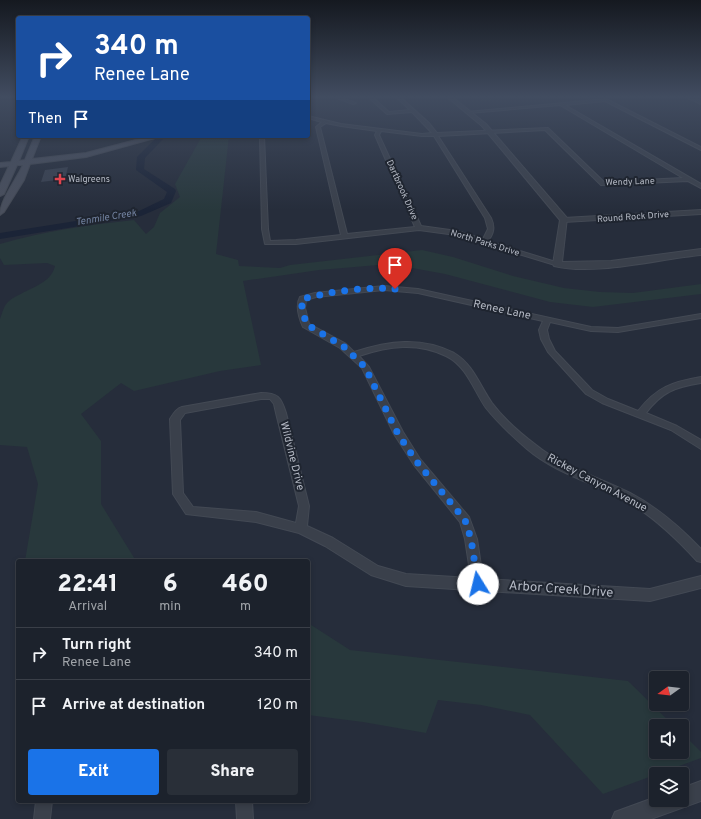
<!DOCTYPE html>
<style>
:root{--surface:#1c222c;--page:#292f38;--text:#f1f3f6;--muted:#a0a4a9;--line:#3a3f48;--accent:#1a73e8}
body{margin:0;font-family:Overpass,sans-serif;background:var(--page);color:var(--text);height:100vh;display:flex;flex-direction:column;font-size:15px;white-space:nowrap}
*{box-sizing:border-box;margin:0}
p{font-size:13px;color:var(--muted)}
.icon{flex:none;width:22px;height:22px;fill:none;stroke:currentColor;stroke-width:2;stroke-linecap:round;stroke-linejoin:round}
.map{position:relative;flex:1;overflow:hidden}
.drawer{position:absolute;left:16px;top:559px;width:294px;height:244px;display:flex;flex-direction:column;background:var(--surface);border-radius:4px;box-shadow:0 2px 6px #0003,0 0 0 1px var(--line)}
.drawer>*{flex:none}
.top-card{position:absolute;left:16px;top:16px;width:294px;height:122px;border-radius:4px;box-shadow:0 2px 6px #0003,0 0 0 1px var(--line);background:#1a4fa0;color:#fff;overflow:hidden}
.needle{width:26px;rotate:255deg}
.fabs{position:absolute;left:649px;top:671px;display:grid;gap:8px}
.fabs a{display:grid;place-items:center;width:40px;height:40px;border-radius:4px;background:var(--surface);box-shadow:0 2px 6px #0003,0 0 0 1px var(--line);font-size:20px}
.pin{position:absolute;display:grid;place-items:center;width:34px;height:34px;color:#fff;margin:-41px -17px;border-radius:50% 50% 50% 0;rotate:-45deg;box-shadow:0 0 4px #0007}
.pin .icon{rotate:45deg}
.me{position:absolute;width:44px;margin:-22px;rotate:351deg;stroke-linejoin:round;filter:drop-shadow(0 0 3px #0008)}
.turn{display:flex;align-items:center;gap:14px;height:84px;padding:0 12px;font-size:18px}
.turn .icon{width:52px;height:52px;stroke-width:2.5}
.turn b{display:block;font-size:28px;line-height:34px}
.then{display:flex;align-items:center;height:38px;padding:0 12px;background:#0003;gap:8px;font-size:15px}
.eta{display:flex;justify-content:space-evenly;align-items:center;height:68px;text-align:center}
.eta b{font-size:24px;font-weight:800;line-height:28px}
.button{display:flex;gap:8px;margin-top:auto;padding:8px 12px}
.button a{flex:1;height:46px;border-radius:4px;background:var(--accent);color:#fff;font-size:16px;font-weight:800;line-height:46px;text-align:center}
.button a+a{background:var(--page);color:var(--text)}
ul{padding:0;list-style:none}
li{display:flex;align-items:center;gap:12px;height:52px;padding:0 12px;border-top:1px solid var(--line)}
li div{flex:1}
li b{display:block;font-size:15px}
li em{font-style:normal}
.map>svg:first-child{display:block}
.green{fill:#28383c}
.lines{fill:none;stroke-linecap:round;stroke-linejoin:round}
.river{fill:#1b2437;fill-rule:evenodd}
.building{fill:#394150}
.minor-casing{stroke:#434954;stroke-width:2}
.tertiary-casing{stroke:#434954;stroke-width:2}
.secondary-casing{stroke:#434954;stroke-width:2}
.minor{fill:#3a404b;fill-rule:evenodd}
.tertiary{fill:#3a404b;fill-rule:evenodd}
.secondary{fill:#494f5d;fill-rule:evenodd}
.route{stroke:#1a73e8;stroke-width:7;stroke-dasharray:0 12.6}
.health-dot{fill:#e0444e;stroke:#1f2530;stroke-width:1.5}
.labels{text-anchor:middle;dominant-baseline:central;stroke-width:4;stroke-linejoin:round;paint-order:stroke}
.far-poi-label{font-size:9px;fill:#b6bbc6;stroke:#1f2530;text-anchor:start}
.far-street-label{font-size:9px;fill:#b6bbc6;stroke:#1f2530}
.far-water-label{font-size:10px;font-style:italic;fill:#7383a1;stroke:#1f2530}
.street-label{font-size:11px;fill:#b6bbc6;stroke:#1f2530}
.near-street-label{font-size:13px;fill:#b6bbc6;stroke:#1f2530}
</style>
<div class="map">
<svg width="701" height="819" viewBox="0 0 701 819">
<rect width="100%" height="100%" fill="#262d3b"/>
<g class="green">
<path d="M 476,96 L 541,96 L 482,101 Z"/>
<path d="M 202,136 L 229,136 L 216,254 L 238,260 L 239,266 L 280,268 L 290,265 L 422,250 L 453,257 L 513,276 L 564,288 L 600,292 L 633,293 L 701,284 L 701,294 L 593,307 L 550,302 L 445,274 L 390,264 L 319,270 L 243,281 L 261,365 L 220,371 L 134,391 L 121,383 L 81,414 L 101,441 L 101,504 L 136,561 L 25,561 L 38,484 L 27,447 L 0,445 L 0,319 C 2,314 4,305 8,302 C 21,290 51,286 55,266 L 47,263 L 4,265 L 0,258 L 0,244 C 44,231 89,225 134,220 L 146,234 L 154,227 L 160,213 L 180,197 L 175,184 Z"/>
<path d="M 308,623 L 350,650 L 628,681 L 674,726 L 656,726 L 656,752 L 682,752 L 682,733 L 701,752 L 701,758 L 603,794 L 530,715 L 481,705 L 438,700 L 426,733 L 363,722 L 308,715 Z"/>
</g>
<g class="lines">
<path class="river" d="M 158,136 L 166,136 L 145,158 L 144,169 L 175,189 L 176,191 L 171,203 L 141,216 L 0,239 L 0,233 L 139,211 L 164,199 L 167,192 L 136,170 L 137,157 Z"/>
</g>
<path class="building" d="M 68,167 L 65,179 L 41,182 L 45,170 Z"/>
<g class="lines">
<defs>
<g id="minor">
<path d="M 331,96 L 336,96 L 356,103 L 353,104 Z"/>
<path d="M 367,96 L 371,96 L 389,112 L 410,110 L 395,96 L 399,96 L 429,123 L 437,133 L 548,128 L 604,182 L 683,178 L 560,105 L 469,113 L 467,112 L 606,99 L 701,147 L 701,150 L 605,101 L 565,105 L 701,184 L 701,188 L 688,181 L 601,185 L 545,130 L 438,136 L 491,218 C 495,227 494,233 488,241 L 559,263 L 559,265 L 555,265 L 456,235 L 419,230 L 296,244 L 265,244 L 262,229 L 260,136 L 264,136 L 268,229 L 270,241 L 296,240 L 341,235 L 316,127 L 322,122 L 308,118 L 308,116 L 341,124 L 422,134 L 432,133 L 412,112 L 387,114 ZM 326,123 L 341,126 L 377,131 L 375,135 L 415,227 L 347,234 L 320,127 ZM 381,131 L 422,136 L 434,136 L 485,218 L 488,229 L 483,239 L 457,231 L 421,226 L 379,135 Z"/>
<path d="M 684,96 L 689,96 L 701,101 L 701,104 Z"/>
<path d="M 701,210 L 701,214 L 564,222 L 561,220 L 564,218 Z"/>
<path d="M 384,286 L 418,289 L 591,327 L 618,328 L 701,314 L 701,318 L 618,332 L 591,331 L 550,322 L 547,330 L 549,339 L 555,351 L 592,390 L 608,399 L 638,411 C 657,387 672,382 701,377 L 701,383 C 675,387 662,392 646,413 L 677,426 L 701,440 L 701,449 L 671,430 L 602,403 L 586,394 L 548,352 L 541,339 L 539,330 L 543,321 L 418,293 L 384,290 L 316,297 L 306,300 L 305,308 L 309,324 L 346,344 L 354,352 C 388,341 421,336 454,353 C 473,364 480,386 492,403 C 504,419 520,433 536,445 C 564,468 599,477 630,493 C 657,507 680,527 701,549 L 701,562 L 697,561 C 675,537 652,515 623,499 C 591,482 555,473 527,449 C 512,436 498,423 486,408 C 474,391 467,366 446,356 C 417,342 389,346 359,356 L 369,367 L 403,432 L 420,459 L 469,517 L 477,539 L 483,579 L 650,589 L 701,576 L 701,588 L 650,601 L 406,586 L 371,575 L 325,546 L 299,533 L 256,522 L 186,514 L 173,494 L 170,419 C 173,414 177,408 182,407 L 261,393 C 278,393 281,397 286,413 L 309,506 L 307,526 L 333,538 L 378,566 L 406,574 L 471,578 L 465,539 L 460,522 L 414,465 L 394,434 L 362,368 L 340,348 L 303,327 C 299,318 295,306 300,297 L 315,293 ZM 261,399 L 270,399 L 274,404 L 276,413 L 299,506 L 296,523 L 256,512 L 193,507 L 183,493 L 180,420 L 185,413 Z"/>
<path d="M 36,801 L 52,801 L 50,819 L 34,819 Z"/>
<path d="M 236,801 L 252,801 L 253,819 L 237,819 Z"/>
</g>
<g id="tertiary">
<path d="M 446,96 L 451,96 L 486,124 L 567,218 L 562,262 L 611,261 L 701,249 L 701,255 C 658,259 595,276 554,266 L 553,264 L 560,220 L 482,126 Z"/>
<path d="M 701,781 L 701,801 L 651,819 L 612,819 L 615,812 L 656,797 L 656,800 L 682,800 L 682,788 Z"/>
</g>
<path id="secondary" d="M 23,136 L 29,136 L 19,161 L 25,160 L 35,136 L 41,136 L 32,159 L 86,153 L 151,136 L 162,136 L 86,157 L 30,164 L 24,180 L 4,212 L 0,215 C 0,200 16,180 23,165 L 17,165 L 4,194 L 0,196 L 0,185 L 9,166 L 0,167 L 0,163 L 11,162 Z"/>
</defs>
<use href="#minor" class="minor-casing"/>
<use href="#tertiary" class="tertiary-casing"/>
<use href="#secondary" class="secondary-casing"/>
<use href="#minor" class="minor"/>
<use href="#tertiary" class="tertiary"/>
<use href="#secondary" class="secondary"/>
</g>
<linearGradient id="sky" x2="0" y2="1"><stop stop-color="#151920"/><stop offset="0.46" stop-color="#414c60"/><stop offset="1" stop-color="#414c60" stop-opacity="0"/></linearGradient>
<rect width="701" height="210" fill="url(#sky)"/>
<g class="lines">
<path class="route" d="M 395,289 C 370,286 327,292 303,299 L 301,302 L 306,324 L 343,346 L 365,367 L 398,434 L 417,462 L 465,520 L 471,539 L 478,584"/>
</g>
<path class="health-dot" d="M58 173h4v4h4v4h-4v4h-4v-4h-4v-4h4z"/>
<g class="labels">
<g class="far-poi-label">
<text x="68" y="179">Walgreens</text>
</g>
<g class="far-street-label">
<text transform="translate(630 182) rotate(-2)">Wendy Lane</text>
<text transform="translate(402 190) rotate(66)">Dartbrook Drive</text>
<text transform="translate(633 217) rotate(-4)">Round Rock Drive</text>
<text transform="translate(485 243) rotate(17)">North Parks Drive</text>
</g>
<g class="far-water-label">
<text transform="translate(106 218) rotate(-9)">Tenmile Creek</text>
</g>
<g class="street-label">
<text transform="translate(502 310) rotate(12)">Renee Lane</text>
<text transform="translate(292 456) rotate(76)">Wildvine Drive</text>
<text transform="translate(597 483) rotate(28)">Rickey Canyon Avenue</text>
</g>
<g class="near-street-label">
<text transform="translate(561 590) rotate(4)">Arbor Creek Drive</text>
</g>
</g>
</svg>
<div class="fabs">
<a><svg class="needle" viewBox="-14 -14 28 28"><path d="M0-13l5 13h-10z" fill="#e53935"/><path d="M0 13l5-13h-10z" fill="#a0a4a9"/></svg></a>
<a><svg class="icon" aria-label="sound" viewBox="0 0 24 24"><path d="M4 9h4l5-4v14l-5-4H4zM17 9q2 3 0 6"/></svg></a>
<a><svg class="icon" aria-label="layers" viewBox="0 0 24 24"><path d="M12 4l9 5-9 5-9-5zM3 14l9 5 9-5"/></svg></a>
</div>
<div class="pin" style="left:395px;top:289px;background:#d93025"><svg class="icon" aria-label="arrive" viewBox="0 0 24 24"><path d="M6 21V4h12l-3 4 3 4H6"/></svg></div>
<svg class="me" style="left:478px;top:584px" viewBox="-20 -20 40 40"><circle r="19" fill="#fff"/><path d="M0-13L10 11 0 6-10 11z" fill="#1a73e8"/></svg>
<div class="top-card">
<div class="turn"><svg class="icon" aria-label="right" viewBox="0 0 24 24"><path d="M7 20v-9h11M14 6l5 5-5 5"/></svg><div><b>340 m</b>Renee Lane</div></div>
<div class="then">Then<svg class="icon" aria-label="arrive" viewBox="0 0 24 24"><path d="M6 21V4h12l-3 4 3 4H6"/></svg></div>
</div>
<section class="drawer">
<div class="eta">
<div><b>22:41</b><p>Arrival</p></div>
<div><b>6</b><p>min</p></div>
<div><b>460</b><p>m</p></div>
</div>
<ul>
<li><svg class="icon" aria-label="right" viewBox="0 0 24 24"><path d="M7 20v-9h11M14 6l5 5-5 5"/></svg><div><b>Turn right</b><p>Renee Lane</p></div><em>340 m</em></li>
<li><svg class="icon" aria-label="arrive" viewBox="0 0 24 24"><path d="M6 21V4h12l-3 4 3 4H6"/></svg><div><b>Arrive at destination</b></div><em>120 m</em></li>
</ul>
<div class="button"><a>Exit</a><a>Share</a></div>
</section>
</div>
